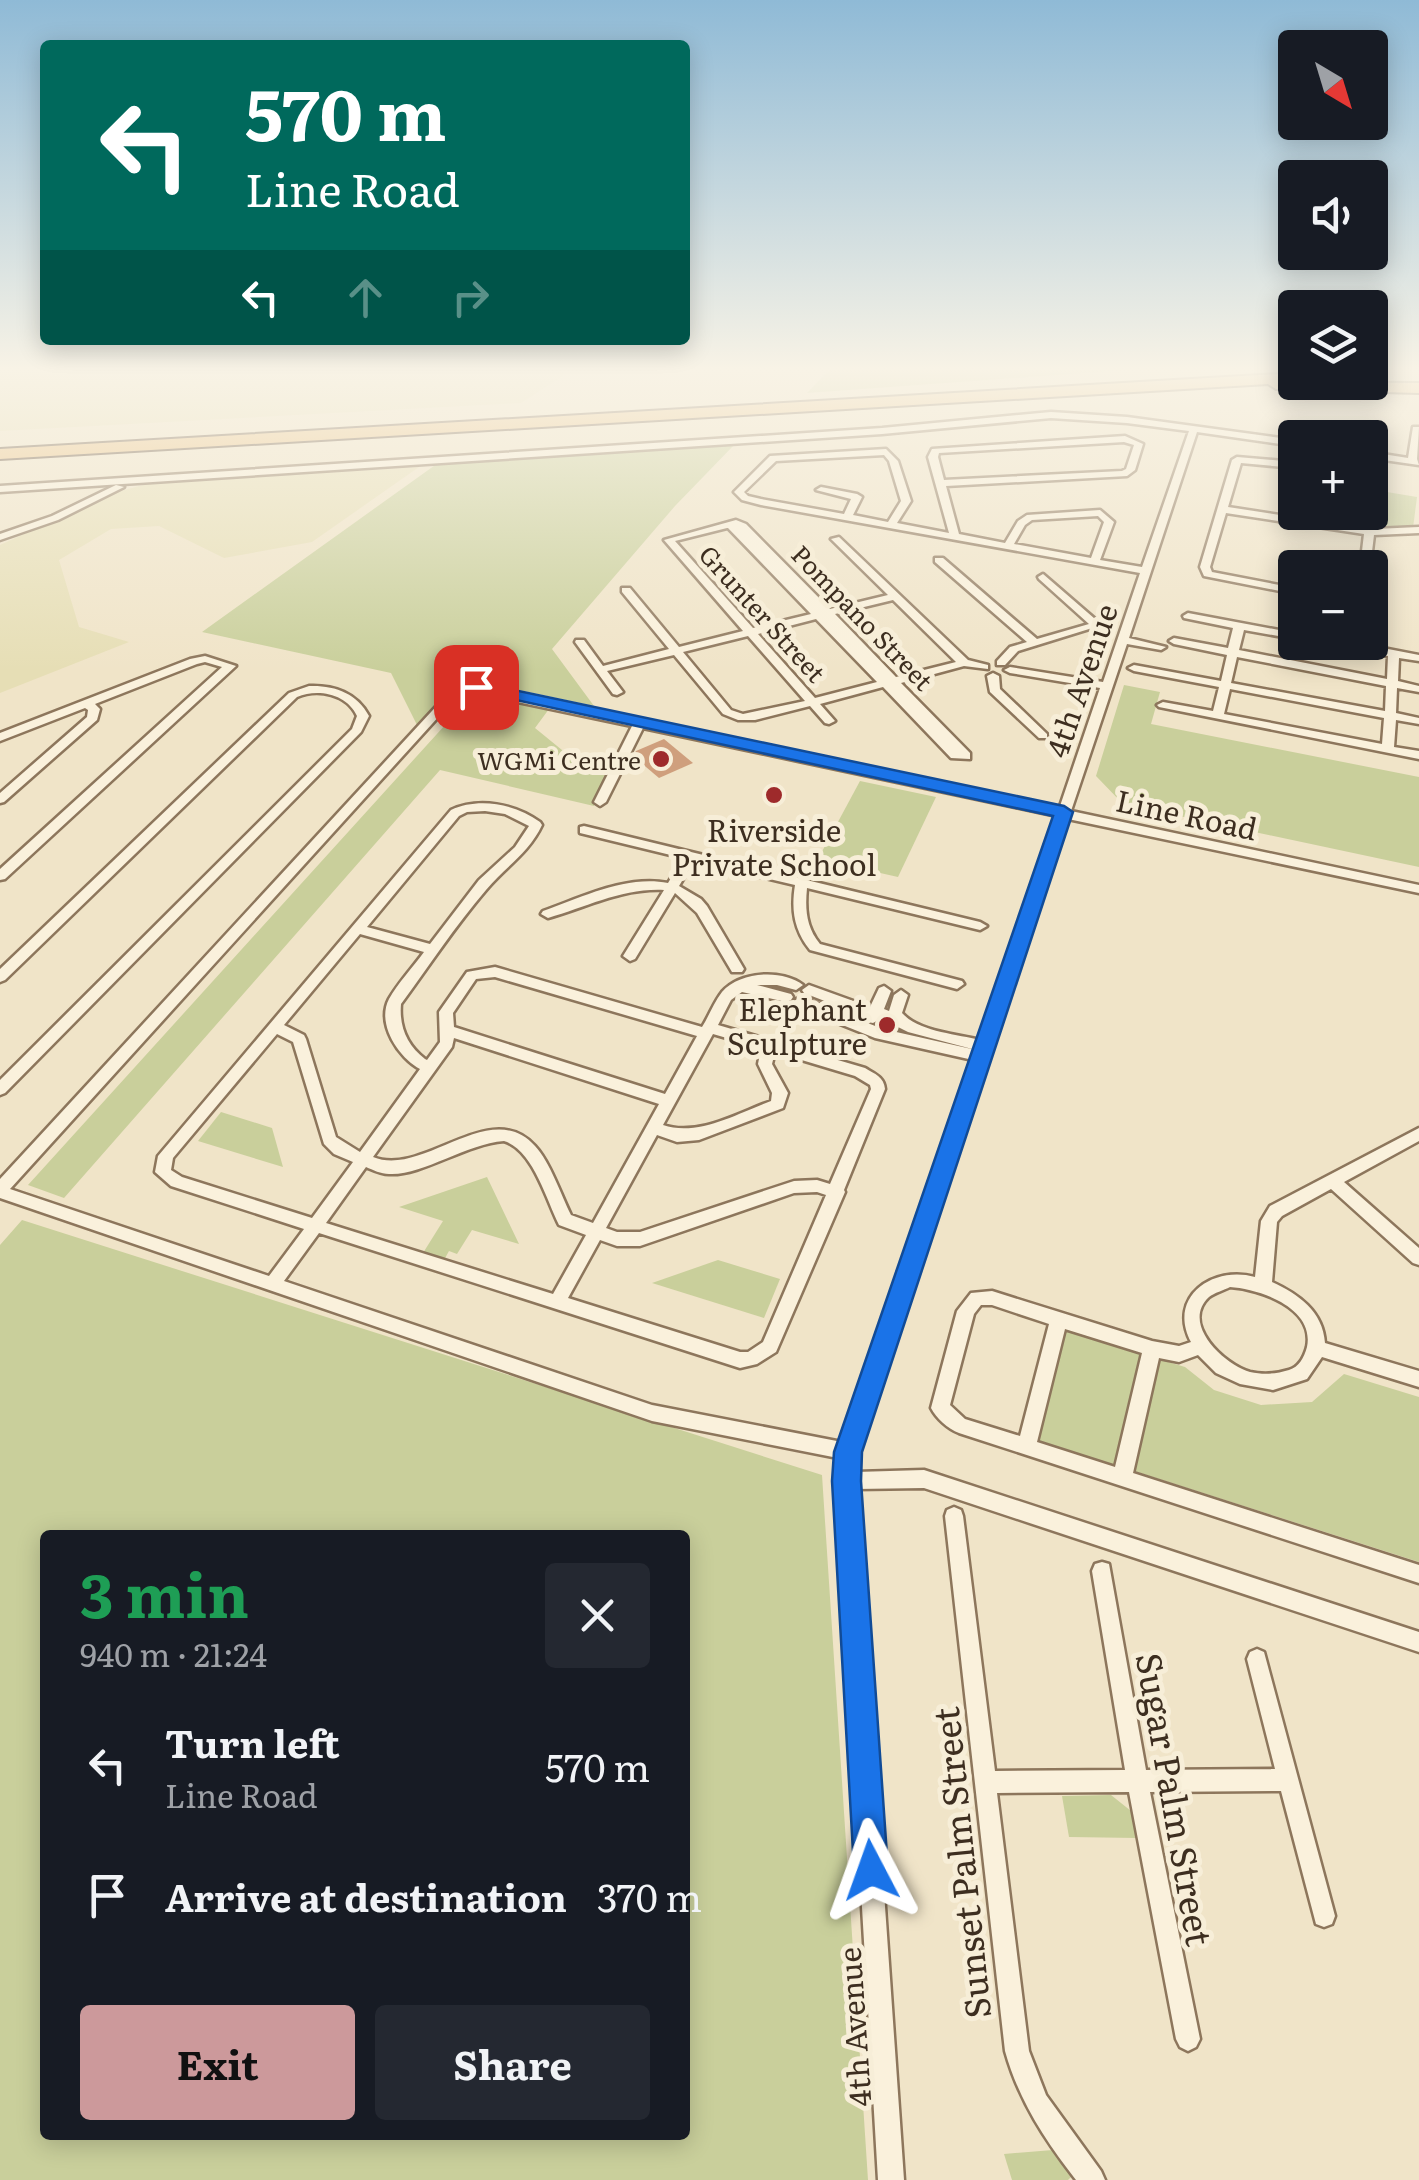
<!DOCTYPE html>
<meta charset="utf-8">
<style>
:root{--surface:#171b24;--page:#242831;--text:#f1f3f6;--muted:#9ea1a6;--accent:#cc999b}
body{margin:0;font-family:Literata,serif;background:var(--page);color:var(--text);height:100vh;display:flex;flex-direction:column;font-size:38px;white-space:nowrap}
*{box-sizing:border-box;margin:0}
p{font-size:32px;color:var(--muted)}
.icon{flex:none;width:55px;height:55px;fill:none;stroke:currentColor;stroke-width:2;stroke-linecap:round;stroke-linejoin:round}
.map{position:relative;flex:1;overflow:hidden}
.drawer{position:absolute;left:40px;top:1530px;width:650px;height:610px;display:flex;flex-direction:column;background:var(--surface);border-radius:10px;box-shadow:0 5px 25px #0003}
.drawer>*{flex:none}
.guide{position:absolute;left:40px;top:40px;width:650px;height:305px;border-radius:10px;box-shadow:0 5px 25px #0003;background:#00695c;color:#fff;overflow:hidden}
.needle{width:65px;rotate:142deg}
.fabs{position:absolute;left:1278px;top:30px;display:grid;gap:20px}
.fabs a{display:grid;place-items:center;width:110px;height:110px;border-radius:10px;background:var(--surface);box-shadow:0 5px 25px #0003;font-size:50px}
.pin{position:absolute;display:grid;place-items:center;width:85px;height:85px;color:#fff;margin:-42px;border-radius:20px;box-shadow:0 5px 15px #0006}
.me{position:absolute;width:110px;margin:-55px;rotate:356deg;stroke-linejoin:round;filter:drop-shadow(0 0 8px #0008)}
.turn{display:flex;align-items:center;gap:35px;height:210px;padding:0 40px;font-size:45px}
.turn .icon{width:130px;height:130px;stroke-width:2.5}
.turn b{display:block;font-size:70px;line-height:85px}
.lanes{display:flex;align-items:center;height:95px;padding:0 40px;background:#0003;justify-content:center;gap:50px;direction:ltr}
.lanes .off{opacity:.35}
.round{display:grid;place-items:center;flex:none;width:105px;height:105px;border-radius:10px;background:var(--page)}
.head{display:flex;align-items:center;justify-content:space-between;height:170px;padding:0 40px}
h1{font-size:60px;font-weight:700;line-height:75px;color:#1e9e55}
.action{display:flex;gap:20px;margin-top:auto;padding:20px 40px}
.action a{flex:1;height:115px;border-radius:10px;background:var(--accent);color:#111;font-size:40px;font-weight:700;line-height:115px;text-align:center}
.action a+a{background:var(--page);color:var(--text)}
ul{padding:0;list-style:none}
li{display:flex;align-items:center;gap:30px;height:130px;padding:0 40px}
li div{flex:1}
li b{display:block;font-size:38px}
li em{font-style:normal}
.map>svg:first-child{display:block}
.farmland{fill:#e6deb5}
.green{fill:#c9cf9b;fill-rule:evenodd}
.building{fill:#cf9f7d}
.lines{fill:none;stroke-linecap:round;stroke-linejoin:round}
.minor-casing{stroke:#8d765c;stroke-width:5}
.trunk-casing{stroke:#5b4430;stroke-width:4}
.minor{fill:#faf1dc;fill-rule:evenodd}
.trunk{fill:#eabe7c;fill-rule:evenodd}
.route{fill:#1a73e8;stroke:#114b97;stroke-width:2.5}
.poi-dot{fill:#9e2a2b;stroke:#f7eed8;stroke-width:4}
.labels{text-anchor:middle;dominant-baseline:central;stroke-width:10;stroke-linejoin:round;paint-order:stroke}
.far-street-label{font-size:25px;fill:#3d2e20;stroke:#f7eed8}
.far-poi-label{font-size:25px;fill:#3d2e20;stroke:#f7eed8;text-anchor:end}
.street-label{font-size:30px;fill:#3d2e20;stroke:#f7eed8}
.poi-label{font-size:30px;fill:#3d2e20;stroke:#f7eed8}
.near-street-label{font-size:35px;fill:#3d2e20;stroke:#f7eed8}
</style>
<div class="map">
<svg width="1419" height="2180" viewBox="0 0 1419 2180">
<rect width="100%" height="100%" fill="#f0e4c8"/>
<g class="farmland">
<path d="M 0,366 L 533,366 L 566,374 L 521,403 L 0,431 Z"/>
<path d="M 419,467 L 312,542 L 224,558 L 159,526 L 111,529 L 59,560 L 79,627 L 129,642 L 0,693 L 0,545 L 117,492 L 147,484 Z"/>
</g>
<g class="green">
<path d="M 833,366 L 1181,366 L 807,393 Z"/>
<path d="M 734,445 L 675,506 L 552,649 L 594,706 L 464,678 L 418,727 L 391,673 L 202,632 L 438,463 Z"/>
<path d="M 1381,491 L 1417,497 L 1413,528 L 1379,526 Z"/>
<path d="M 1124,685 L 1160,692 L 1151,724 L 1419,777 L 1419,867 L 1123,804 L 1096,776 Z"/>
<path d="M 475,692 L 549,709 L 535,728 L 573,759 L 611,768 L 594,806 L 440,770 L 64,1198 L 28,1185 Z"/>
<path d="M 860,781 L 936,797 L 898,877 L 818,859 Z"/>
<path d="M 221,1112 L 272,1128 L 283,1167 L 198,1141 Z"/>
<path d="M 487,1177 L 519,1244 L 472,1230 L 457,1254 L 449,1251 L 444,1260 L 423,1253 L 443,1221 L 399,1207 Z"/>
<path d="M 22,1220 L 822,1475 L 868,2180 L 0,2180 L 0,1245 ZM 45,1535 L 685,1535 L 685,2135 L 45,2135 Z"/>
<path d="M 718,1260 L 780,1279 L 764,1318 L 652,1283 Z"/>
<path d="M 1066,1330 L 1141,1353 L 1116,1466 L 1039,1441 Z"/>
<path d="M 1158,1359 L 1185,1367 L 1214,1390 L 1261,1405 L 1312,1402 L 1344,1374 L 1419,1397 L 1419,1562 L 1134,1471 Z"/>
<path d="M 1111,1795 L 1131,1811 L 1137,1838 L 1069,1837 L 1062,1796 Z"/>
<path d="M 1053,2150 L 1073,2175 L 1068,2180 L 1012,2180 L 1004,2154 Z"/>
</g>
<path class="building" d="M 664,739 L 693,763 L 659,778 L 633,756 L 636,751 Z"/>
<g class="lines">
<defs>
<g id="minor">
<path d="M 1051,412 L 1127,417 L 1295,440 L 1295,446 L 1197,432 L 1129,638 L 1166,647 L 1161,650 L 1127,644 L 1071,811 L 1419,885 L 1419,893 L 1068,819 L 857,1452 L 856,1472 L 924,1470 L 1419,1632 L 1419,1652 L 924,1488 L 856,1489 L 904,2180 L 878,2180 L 837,1481 L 838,1458 L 652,1421 L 0,1198 L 0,1179 L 443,699 L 464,686 L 636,720 L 640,719 L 646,722 L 1059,809 L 1100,688 L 1010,673 L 1004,670 L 1010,667 L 1103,682 L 1140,573 L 761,505 L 742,500 L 734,492 L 770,456 L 886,449 L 898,461 L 911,501 L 897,523 L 949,533 L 928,457 L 932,449 L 1125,436 L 1143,444 L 1135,470 L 1127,476 L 946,486 L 959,534 L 1005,543 L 1018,521 L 1027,515 L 1100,510 L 1114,522 L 1100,560 L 1142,567 L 1189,431 L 1127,423 L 1051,418 L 882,434 L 0,492 L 0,486 L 882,428 ZM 1124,442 L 1134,445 L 1126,469 L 1122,471 L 944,480 L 938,457 L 939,453 ZM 884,455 L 889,461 L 901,501 L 888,522 L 853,515 L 862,497 L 857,494 L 821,487 L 816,490 L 851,499 L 844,514 L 761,499 L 748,496 L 744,492 L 776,461 ZM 1098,516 L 1104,522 L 1091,558 L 1014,544 L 1025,525 L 1032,520 ZM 470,692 L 632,726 L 594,802 L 600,806 L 606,802 L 643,728 L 1057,816 L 980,1040 C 957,1034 919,1032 902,1013 L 908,995 L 901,990 L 894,995 L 889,1011 L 884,1009 L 891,991 L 884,986 L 879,988 L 870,1007 L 809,985 L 802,990 L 804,993 L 866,1017 L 868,1022 L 873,1023 L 880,1019 L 884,1020 L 908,1032 L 976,1050 L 883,1029 L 800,997 L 793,1002 L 795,1006 L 875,1038 L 973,1060 L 842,1442 L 652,1405 L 284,1281 L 319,1233 L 740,1368 L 757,1364 L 776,1352 L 845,1192 L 844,1190 L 885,1089 C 884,1077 875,1074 865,1068 L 718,1025 L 731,1000 L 742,992 L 786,1002 L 791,1000 L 793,997 L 791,994 L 757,985 L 777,985 L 796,990 L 803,985 C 783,969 740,971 722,992 C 714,1002 709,1016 702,1027 L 495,967 L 467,972 L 439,1012 L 440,1042 L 427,1060 L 425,1059 C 407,1045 399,1027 401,1004 C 429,966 455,926 486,890 C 505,867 529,853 542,825 L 540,822 C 515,804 479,797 451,810 L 158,1156 L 155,1172 L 171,1186 L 304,1229 L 269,1276 L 10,1189 L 451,703 ZM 485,811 L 505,814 L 529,826 L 515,847 L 479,880 L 430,944 L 367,927 L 459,816 L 467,812 ZM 360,934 L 424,952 C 413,967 398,983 389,999 C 376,1024 399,1058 420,1069 L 360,1152 L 336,1137 L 306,1039 L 304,1035 L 284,1025 ZM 495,977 L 697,1036 L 665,1094 L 454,1027 L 453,1013 L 476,979 ZM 277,1034 L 293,1042 L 324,1144 L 334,1154 L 353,1162 L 312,1218 L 182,1177 L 171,1170 L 173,1158 ZM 713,1034 L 761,1048 L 758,1064 L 772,1093 L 771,1101 C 738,1113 698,1137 663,1125 ZM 454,1038 L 659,1104 L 593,1223 L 571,1215 C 561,1195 550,1162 535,1146 C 490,1096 423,1178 373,1157 L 452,1047 ZM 775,1052 L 855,1076 L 870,1085 L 871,1089 L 830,1184 L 817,1180 L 794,1181 L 640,1232 L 617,1232 L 606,1228 L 657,1135 L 677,1142 L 699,1140 L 783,1108 L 788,1093 L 772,1064 ZM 504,1141 C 533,1150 546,1199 559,1225 L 586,1235 L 553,1294 L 326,1223 L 366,1167 C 373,1170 381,1174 389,1174 C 422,1176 465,1144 504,1141 ZM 817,1192 L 826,1195 L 763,1342 L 748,1352 L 740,1352 L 568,1298 L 600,1240 L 617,1246 L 640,1246 L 794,1193 Z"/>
<path d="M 1413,427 L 1419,427 L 1417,459 L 1419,465 L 1370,458 L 1370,452 L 1408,458 Z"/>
<path d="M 1237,457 L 1295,462 L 1295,468 L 1241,463 L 1228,507 L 1365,528 L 1367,512 L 1370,512 L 1370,474 L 1381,483 L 1375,529 L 1419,527 L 1419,533 L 1374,535 L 1370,568 L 1360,568 L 1364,534 L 1226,513 L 1210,567 L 1212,572 L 1295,588 L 1295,594 L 1204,576 L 1200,567 L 1232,460 Z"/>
<path d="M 116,485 L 124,487 L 58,520 L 0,540 L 0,534 L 52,516 Z"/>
<path d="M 736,520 L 746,524 L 830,609 L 888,595 L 831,539 L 839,537 L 968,660 L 988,665 L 988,669 L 964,666 L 901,683 L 970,753 L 970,759 L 951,758 L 883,687 L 820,704 L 835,721 L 829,724 L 825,723 L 810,706 L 755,720 L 738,720 L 723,714 L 674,655 L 607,671 L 623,692 L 617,695 L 613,694 L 575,642 L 576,640 L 584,640 L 603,666 L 669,649 L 622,592 L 622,588 L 630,588 L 679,647 L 743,631 L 664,540 ZM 727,528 L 728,528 L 811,614 L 753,628 L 675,541 ZM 893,600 L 956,662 L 896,677 L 835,614 ZM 816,619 L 877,682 L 815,698 L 758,634 ZM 748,636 L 805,701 L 743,714 L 731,710 L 683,652 Z"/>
<path d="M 935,558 L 943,558 L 1037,639 L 1089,624 L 1039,579 L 1038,577 L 1043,574 L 1102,625 L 1018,651 L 1005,665 L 997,665 L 997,661 L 1010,647 L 1027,642 L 935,562 Z"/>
<path d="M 1188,613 L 1295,633 L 1295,639 L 1244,630 L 1239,650 L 1387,679 L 1388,656 L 1327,642 L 1352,642 L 1419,655 L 1419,661 L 1399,658 L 1398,681 L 1419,686 L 1419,692 L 1397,688 L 1396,713 L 1419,718 L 1419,724 L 1396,720 L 1394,747 L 1419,751 L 1419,759 L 1159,707 L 1157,705 L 1163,702 L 1213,711 L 1219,687 L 1134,671 L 1128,668 L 1134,665 L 1221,681 L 1227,655 L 1174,644 L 1169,641 L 1174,638 L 1228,648 L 1233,628 L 1184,618 L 1183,616 ZM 1237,657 L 1386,686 L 1385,711 L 1231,683 ZM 1230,689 L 1384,718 L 1382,744 L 1224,714 Z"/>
<path d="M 205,656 L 236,666 L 5,879 L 0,880 L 0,869 L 222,667 L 205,662 L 197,664 L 95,704 L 100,709 L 97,720 L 4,802 L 0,803 L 0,793 L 87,717 L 88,710 L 85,708 L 0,741 L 0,733 L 190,659 Z"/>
<path d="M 993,673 L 999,676 L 1000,689 L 1047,734 L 1047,738 L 1039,738 L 990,692 L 987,676 Z"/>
<path d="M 309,686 C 334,685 357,693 369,716 L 361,732 L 5,1093 L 0,1095 L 0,1080 L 352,729 L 357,716 C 347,694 318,688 297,697 L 5,980 L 0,982 L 0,969 L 289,693 Z"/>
<path d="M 584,826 L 980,922 L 987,926 L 980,930 L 807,888 C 805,909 806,927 820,944 L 962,981 L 964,984 L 957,989 L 810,950 C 794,930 791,910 795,885 L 694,861 L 679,886 L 701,899 L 707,906 L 744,969 L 742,972 L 732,972 L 697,913 L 675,893 L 635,959 L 630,961 L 623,956 L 664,890 C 622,888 587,907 548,918 L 541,914 L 543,911 C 583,897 626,875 668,883 L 683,858 L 580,833 L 580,827 Z"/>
<path d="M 1419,1128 L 1419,1141 L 1344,1182 L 1419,1248 L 1419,1265 L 1413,1263 L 1331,1189 L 1282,1216 L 1277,1222 L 1272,1282 C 1298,1294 1323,1311 1325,1343 L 1419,1371 L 1419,1387 L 1322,1357 L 1307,1379 L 1273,1390 L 1240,1384 L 1216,1373 L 1198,1355 L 1179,1362 L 1159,1358 L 1133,1473 L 1419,1565 L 1419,1583 L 959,1433 C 948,1429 936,1418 931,1408 L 957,1311 L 971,1293 L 992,1291 L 1152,1341 L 1179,1346 L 1191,1342 C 1167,1297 1213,1265 1255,1277 L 1261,1221 L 1270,1206 ZM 1230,1287 C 1260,1289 1315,1308 1307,1347 C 1304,1358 1299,1367 1289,1370 C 1276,1374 1264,1375 1250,1372 C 1225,1365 1180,1324 1209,1297 C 1214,1293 1224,1290 1230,1287 ZM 981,1305 L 992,1305 L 1049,1324 L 1020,1436 L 965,1419 L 950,1405 L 974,1314 ZM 1065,1329 L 1142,1353 L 1115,1467 L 1037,1442 Z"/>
<path d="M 954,1507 L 961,1510 L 963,1516 L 995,1771 L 1125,1770 L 1092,1571 L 1095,1564 L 1102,1562 L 1109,1564 L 1146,1770 L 1275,1769 L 1247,1659 L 1250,1652 L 1257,1649 L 1264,1652 L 1335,1916 L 1332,1924 L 1324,1927 L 1316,1924 L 1281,1791 L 1150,1792 L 1200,2039 L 1196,2047 L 1188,2051 L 1180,2047 L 1176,2039 L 1129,1792 L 997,1793 L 1029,2051 L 1046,2095 L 1101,2171 L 1105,2180 L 1076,2180 C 1045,2140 1019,2101 1005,2051 L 945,1516 L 947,1510 Z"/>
</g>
<path id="trunk" d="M 1295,373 L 1295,382 L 1419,383 L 1419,393 L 1276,389 L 1268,384 L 0,459 L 0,449 Z"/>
</defs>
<use href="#minor" class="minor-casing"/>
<use href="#trunk" class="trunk-casing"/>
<use href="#minor" class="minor"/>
<use href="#trunk" class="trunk"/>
</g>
<linearGradient id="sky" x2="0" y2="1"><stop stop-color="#8fbad6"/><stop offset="0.55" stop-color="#f8f3e6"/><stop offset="1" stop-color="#f8f3e6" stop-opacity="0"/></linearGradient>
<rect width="1419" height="671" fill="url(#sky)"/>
<path class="route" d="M 476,682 L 1064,806 L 1073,812 L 862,1452 L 861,1481 L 888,1870 L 883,1881 L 871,1886 L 859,1881 L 854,1870 L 832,1481 L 834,1452 L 1053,816 L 470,690 L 470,683 Z"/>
<g class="poi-dot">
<circle cx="661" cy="759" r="10"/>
<circle cx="774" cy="795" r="10"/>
<circle cx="887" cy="1025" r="10"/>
</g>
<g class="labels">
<g class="far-street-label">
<text transform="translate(763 613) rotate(48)">Grunter Street</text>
<text transform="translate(863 617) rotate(46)">Pompano Street</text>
</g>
<g class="far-poi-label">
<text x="641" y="759">WGMi Centre</text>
</g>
<g class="street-label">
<text transform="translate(1080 680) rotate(-71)">4th Avenue</text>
<text transform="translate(1187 813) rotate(12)">Line Road</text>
<text transform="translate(853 2027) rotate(-94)">4th Avenue</text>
</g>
<g class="poi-label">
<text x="774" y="829">Riverside<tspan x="774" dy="34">Private School</tspan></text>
<text x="867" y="1008" text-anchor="end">Elephant<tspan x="867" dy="34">Sculpture</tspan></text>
</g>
<g class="near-street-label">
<text transform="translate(1176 1799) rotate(80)">Sugar Palm Street</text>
<text transform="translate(960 1863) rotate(-96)">Sunset Palm Street</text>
</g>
</g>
</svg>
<div class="fabs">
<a><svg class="needle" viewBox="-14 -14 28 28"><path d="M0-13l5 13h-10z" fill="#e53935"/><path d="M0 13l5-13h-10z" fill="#9ea1a6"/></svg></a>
<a><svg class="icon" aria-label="sound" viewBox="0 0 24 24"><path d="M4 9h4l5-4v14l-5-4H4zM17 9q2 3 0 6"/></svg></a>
<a><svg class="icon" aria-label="layers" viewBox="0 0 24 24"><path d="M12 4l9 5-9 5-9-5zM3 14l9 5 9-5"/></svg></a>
<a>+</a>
<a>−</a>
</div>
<div class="pin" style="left:476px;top:687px;background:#d93025"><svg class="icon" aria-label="arrive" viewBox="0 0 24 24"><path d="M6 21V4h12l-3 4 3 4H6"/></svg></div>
<svg class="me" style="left:871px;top:1870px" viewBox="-20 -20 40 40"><path d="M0-17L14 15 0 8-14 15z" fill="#1a73e8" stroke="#fff" stroke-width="4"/></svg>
<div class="guide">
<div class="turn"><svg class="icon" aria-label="left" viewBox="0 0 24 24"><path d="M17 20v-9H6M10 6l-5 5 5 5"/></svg><div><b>570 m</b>Line Road</div></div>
<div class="lanes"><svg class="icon" aria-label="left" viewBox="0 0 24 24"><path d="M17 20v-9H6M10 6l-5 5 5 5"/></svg><svg class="icon off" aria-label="ahead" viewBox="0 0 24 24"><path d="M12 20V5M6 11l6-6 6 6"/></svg><svg class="icon off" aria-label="right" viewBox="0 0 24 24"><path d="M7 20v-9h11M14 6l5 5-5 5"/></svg></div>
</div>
<section class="drawer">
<div class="head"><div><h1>3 min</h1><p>940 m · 21:24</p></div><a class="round"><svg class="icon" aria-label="close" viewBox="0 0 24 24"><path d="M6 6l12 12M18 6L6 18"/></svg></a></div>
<ul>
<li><svg class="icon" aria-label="left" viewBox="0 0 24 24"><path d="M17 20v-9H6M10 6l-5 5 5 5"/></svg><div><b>Turn left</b><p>Line Road</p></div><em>570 m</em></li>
<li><svg class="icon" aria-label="arrive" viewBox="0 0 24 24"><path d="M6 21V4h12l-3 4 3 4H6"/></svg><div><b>Arrive at destination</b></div><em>370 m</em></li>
</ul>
<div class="action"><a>Exit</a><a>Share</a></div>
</section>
</div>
